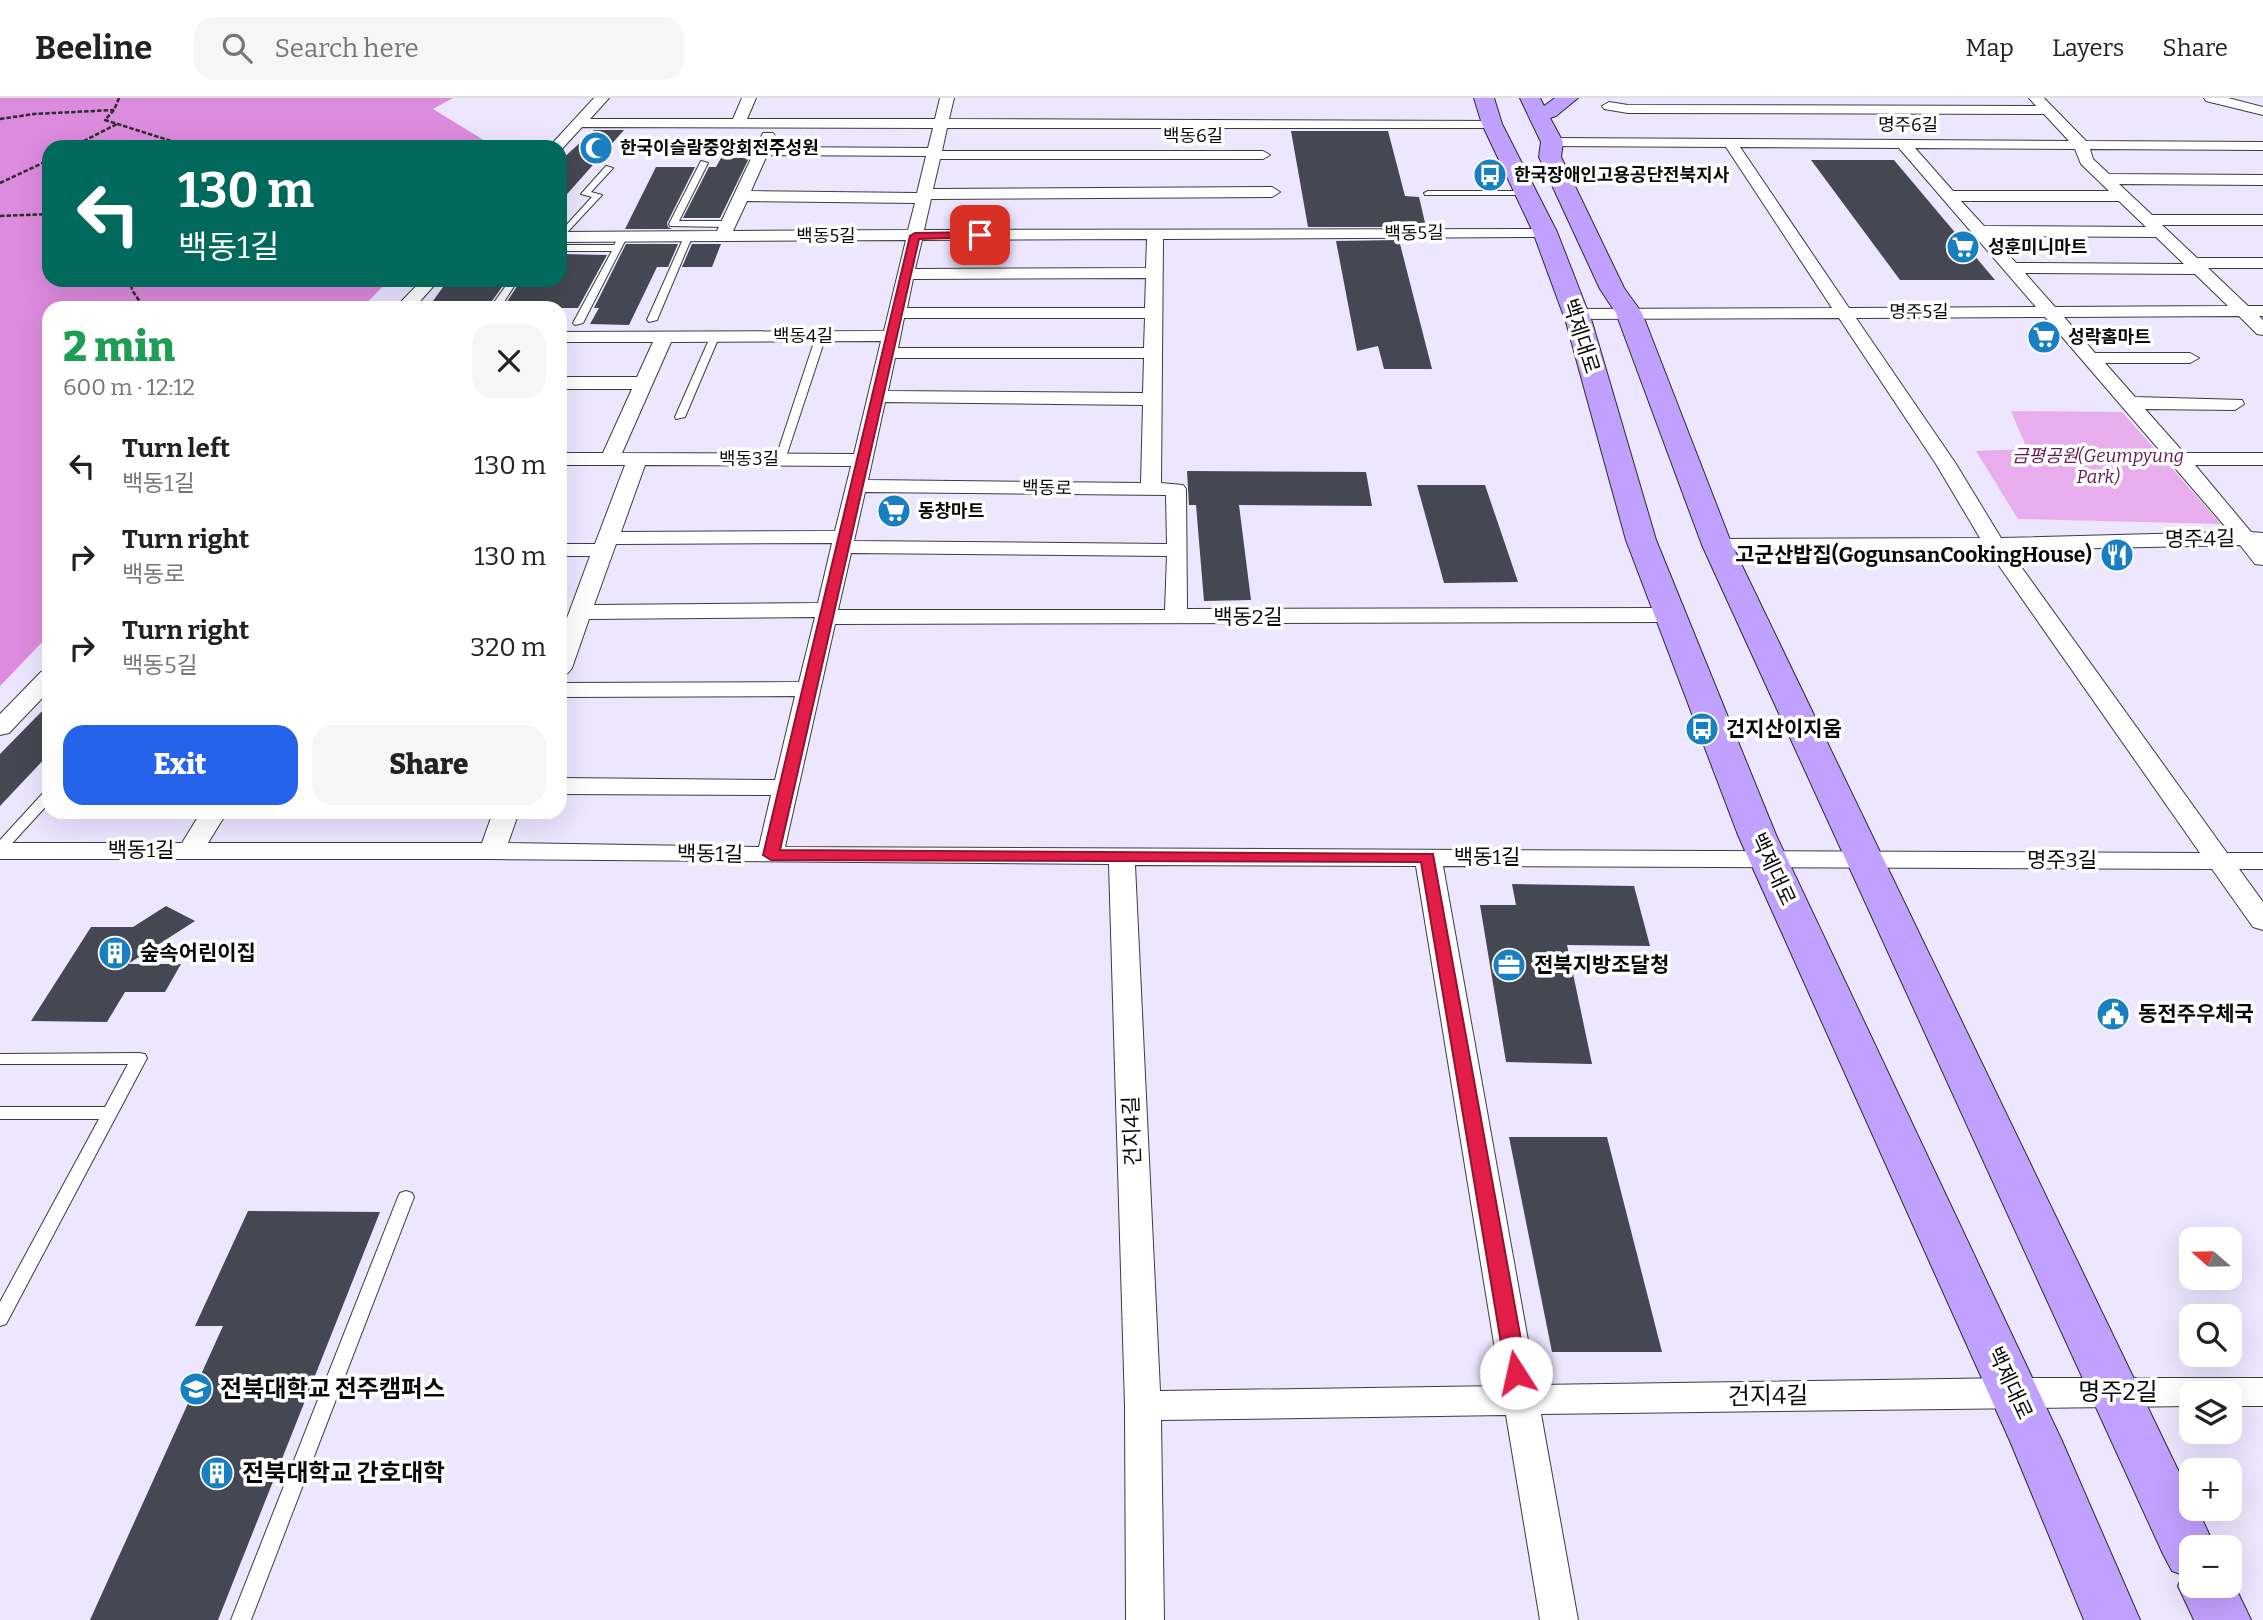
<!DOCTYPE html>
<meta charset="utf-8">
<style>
:root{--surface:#fff;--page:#f6f6f6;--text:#222;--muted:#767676;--line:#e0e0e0;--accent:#2563eb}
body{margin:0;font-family:Bitter,"Noto Sans KR",serif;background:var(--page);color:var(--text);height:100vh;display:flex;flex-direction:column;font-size:26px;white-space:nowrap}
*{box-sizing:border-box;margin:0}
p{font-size:23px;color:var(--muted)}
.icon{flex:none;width:38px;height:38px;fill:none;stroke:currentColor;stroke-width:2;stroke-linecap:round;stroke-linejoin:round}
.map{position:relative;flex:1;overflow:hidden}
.drawer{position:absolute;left:42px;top:203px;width:525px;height:518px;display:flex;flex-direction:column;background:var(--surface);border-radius:21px;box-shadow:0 7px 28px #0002}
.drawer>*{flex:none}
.hud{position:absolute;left:42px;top:42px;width:525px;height:147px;border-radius:21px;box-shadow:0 7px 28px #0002;background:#00695c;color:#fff;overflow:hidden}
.needle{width:46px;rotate:290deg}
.fabs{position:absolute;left:2179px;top:1129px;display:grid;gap:14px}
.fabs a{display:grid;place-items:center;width:63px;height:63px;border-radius:14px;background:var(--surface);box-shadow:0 7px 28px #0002;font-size:35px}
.pin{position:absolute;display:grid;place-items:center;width:60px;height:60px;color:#fff;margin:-30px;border-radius:14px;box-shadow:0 4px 10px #0006}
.me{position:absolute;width:77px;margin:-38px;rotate:350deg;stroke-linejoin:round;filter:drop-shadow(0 0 5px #0008)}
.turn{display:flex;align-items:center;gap:24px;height:147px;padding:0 21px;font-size:32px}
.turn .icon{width:91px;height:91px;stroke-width:2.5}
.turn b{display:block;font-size:49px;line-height:60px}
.round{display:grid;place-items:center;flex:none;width:74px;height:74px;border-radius:21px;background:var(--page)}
.summary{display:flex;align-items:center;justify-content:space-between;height:119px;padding:0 21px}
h1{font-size:42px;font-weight:800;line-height:52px;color:#1e9e55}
.cta{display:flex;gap:14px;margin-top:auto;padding:14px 21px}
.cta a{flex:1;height:80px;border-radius:21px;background:var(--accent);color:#fff;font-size:28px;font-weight:800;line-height:80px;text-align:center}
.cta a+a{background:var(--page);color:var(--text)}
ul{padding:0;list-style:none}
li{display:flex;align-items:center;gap:21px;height:91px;padding:0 21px}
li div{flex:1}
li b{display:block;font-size:26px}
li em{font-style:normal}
header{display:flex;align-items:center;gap:42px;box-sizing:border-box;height:98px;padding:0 35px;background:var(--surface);border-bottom:2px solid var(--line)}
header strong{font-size:33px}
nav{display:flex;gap:38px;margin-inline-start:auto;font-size:24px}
.search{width:490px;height:63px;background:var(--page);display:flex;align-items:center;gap:18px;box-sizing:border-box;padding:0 24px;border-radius:21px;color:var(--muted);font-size:26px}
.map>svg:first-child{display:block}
.green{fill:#e7adec}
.forest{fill:#dd8bde}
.building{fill:#454753}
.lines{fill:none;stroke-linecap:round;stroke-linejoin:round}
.lane-casing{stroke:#3d3d3d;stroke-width:2}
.street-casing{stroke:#3d3d3d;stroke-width:2}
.secondary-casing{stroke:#2c2c2c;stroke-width:2}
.path{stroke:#2c2c2c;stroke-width:2.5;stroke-dasharray:4.5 2;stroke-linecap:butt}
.lane{fill:#fff;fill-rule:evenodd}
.street{fill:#fff;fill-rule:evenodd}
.secondary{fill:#c1a1ff;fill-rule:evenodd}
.route{fill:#e11d48;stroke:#92132f;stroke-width:2}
.labels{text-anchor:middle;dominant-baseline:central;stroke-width:7;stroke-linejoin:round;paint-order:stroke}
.far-street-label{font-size:18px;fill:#0a0a0a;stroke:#fff}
.far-poi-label{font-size:18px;font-weight:bold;fill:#0a0a0a;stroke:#fff;text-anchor:start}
.far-park-label{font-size:18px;font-style:italic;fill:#651652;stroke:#fff}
.street-label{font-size:21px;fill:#0a0a0a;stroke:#fff}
.poi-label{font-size:21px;font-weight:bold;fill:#0a0a0a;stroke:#fff;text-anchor:start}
.near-poi-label{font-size:24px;font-weight:bold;fill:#0a0a0a;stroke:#fff;text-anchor:start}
.near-street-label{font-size:24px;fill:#0a0a0a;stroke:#fff}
</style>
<header>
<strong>Beeline</strong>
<div class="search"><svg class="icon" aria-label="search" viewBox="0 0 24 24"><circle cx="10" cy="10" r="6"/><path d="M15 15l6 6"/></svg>Search here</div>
<nav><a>Map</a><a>Layers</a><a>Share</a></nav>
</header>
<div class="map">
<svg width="2263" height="1522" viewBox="0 0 2263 1522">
<rect width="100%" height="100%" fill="#ece6ff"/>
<path class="green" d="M 2011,313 L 2122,314 L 2221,426 L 2018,421 L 1976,353 L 2027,351 Z"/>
<path class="forest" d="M 0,0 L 453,0 L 433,11 L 495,49 L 49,49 L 49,182 L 389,182 L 362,210 L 49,210 L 49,537 L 0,588 Z"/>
<g class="building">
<path d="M 594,32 L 624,32 L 560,104 L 560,63 Z"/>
<path d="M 1291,33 L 1388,33 L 1405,98 L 1419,99 L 1426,129 L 1308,129 Z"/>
<path d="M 721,60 L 749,60 L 720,120 L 683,120 L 709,69 L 716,69 Z"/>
<path d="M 1811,62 L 1894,62 L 1995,182 L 1900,182 Z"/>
<path d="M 656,69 L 695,69 L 667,125 L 668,129 L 672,131 L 625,131 Z"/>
<path d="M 1399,142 L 1432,271 L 1384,271 L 1378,248 L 1357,253 L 1336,143 Z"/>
<path d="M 626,146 L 678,146 L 668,169 L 657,169 L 629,227 L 590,226 L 599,210 L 594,210 Z"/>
<path d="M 692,146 L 721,146 L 712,169 L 682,169 Z"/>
<path d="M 560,156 L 607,157 L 578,210 L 503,210 L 521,182 L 560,182 Z"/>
<path d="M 448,182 L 507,182 L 487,210 L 428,210 Z"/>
<path d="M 1187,373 L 1366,374 L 1372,408 L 1239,407 L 1251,502 L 1204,503 L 1196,407 L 1189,407 Z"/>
<path d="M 1417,387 L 1485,387 L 1518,484 L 1444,485 Z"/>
<path d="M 49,606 L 49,656 L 0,708 L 0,656 Z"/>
<path d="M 1512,786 L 1634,788 L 1650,848 L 1567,847 L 1592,966 L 1506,964 L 1480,807 L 1516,807 Z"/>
<path d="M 166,808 L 195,823 L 128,866 L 181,866 L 165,894 L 125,894 L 107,924 L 31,923 L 91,829 L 133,829 Z"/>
<path d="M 1509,1039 L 1607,1039 L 1662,1254 L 1552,1254 Z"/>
<path d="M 248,1113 L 380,1114 L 218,1522 L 90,1522 L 223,1228 L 195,1228 Z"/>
</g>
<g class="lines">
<defs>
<g id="lane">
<path d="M 701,63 L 708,65 L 679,123 L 728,123 L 732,126 L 728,129 L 670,128 L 669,126 Z"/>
<path d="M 606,68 L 613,70 L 591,94 L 602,97 L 560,142 L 560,134 L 592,99 L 581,96 Z"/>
<path d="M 1428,93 L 1526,93 L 1530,95 L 1526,97 L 1425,97 L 1424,95 Z"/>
<path d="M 623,136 L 627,139 L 583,225 L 575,227 L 573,225 L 612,153 L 560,153 L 560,147 L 614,147 L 620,137 Z"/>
<path d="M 688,136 L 692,139 L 657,222 L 649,224 L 647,222 L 684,139 Z"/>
<path d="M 510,182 L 518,182 L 500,210 L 490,210 Z"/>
<path d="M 821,235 L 826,238 L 785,362 L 780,365 L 776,364 L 775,362 L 816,238 Z"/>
<path d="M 711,237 L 719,239 L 685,319 L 676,321 L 675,319 Z"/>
<path d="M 49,693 L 49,705 L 5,753 L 0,754 L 0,742 L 44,694 Z"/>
<path d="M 139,955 L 145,956 L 147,960 L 6,1226 L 0,1228 L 0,1204 L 99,1021 L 0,1021 L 0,1009 L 105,1009 L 128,966 L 0,966 L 0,956 Z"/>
<path d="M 406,1093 L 412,1095 L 414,1099 L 251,1522 L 231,1522 L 398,1099 L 400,1095 Z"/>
</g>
<g id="street">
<path d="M 594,0 L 609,0 L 590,21 L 733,21 L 742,0 L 756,0 L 747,21 L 935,21 L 940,0 L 954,0 L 949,21 L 1497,23 L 1499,26 L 1492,30 L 947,30 L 942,53 L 1263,53 L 1270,57 L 1263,61 L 940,61 L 933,91 L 1272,89 L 1280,94 L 1272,99 L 931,101 L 924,132 L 1551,131 L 1553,134 L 1545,139 L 1163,141 L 1161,385 L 1183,387 L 1186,391 L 1187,511 L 1670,510 L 1678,512 L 1681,517 L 1678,522 L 1670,524 L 835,526 L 785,749 L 2200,755 L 1988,452 L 1710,451 L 1706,447 L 1710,443 L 1717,441 L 1980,440 L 1936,366 L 1839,220 L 1576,221 L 1567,216 L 1576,211 L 1832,210 L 1726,49 L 1552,48 L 1545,44 L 1552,40 L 2069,43 L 2044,16 L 1628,15 L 1604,11 L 1602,8 L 1609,4 L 1628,7 L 2036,8 L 2029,0 L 2044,0 L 2086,43 L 2263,44 L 2263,52 L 2090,51 L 2093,61 L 2109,76 L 2263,77 L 2263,87 L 2119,86 L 2152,117 L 2263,117 L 2263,127 L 2162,127 L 2197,160 L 2263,160 L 2263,170 L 2208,170 L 2248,208 L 2263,208 L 2263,218 L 2259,218 L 2263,222 L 2263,237 L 2257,236 L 2239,218 L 2064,219 L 2095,255 L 2190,255 L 2199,260 L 2190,265 L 2105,265 L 2135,299 L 2242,302 L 2244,306 L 2235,312 L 2145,311 L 2184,355 L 2263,355 L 2263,367 L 2195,367 L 2251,434 L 2263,435 L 2263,467 L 2255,466 L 2240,447 L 2009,452 L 2227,755 L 2263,755 L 2263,771 L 2239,771 L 2263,804 L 2263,832 L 2253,829 L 2212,771 L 1443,768 L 1536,1287 L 2014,1280 L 2263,1280 L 2263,1308 L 2230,1308 L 2230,1295 L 2191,1295 L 2191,1308 L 1541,1316 L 1578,1522 L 1540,1522 L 1506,1317 L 1161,1322 L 1164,1522 L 1126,1522 L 1125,1308 L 1109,766 L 492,761 L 0,761 L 0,745 L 182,745 L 201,714 L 227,714 L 208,745 L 482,745 L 493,714 L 519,714 L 508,745 L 759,749 L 771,697 L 560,696 L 560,680 L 775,682 L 795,598 L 560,599 L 560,585 L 799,584 L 815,519 L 589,521 L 572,570 L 568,575 L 560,577 L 560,539 L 590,458 L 560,458 L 560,446 L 595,446 L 625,367 L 560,367 L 560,355 L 603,355 L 632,291 L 560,291 L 560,279 L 637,279 L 653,244 L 560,244 L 560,234 L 884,233 L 906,142 L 560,144 L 560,134 L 717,133 L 763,35 L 773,35 L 775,38 L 771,49 L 928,50 L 933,30 L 582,29 L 561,52 L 560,49 L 549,49 ZM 1740,49 L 1899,50 L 2036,209 L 1849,210 ZM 1915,50 L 2075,51 L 2081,66 L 2109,93 L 1953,93 ZM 767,57 L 926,58 L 917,95 L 751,93 ZM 747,103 L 915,105 L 908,132 L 733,133 ZM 1961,103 L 2119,103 L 2146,129 L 1984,128 ZM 1992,138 L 2156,139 L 2184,166 L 2016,165 ZM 1147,141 L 1146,170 L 915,171 L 922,142 ZM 2025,175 L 2195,176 L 2228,208 L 2055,209 ZM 1146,180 L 1145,210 L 907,210 L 913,181 ZM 2045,219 L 2230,434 L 2001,440 L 1956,366 L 1856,220 ZM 904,220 L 1145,220 L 1144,250 L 898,250 ZM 881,243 L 854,356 L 622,355 L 671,244 ZM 895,260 L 1144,260 L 1143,295 L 888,293 ZM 885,304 L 1143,307 L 1141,385 L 868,382 ZM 645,367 L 851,368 L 835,433 L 621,434 ZM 865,394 L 1166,397 L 1167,446 L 854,443 ZM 832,445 L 818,505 L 594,507 L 616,446 ZM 851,455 L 1167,458 L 1165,512 L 838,512 ZM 1135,767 L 1416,768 L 1501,1288 L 1160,1293 Z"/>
<path d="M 2204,0 L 2228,0 L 2263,9 L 2263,17 L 2206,3 Z"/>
<path d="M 422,182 L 439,182 L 414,210 L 395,210 Z"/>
<path d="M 49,572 L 49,593 L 9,635 L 0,637 L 0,616 L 41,574 Z"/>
</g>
<g id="secondary">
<path d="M 1474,0 L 1494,0 L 1502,26 L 1557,134 L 1592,224 L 1656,442 L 1776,737 L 2062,1343 L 2140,1522 L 2084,1522 L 2010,1343 L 1738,737 L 1626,442 L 1566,224 L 1533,134 L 1482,26 Z"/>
<path d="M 1520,0 L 1540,0 L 1544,8 L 1555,0 L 1578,0 L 1556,18 L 1550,20 L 1563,44 L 1561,59 L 1624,190 L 1642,215 L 1732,447 L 2191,1399 L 2191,1410 L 2197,1410 L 2215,1449 L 2191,1449 L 2191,1488 L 2230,1488 L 2230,1478 L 2251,1522 L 2194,1522 L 2178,1488 L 2183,1477 L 2172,1473 L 2163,1456 L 1702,447 L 1616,215 L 1600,191 L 1539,59 L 1541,44 Z"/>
</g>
</defs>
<use href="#lane" class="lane-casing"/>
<use href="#street" class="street-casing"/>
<use href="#secondary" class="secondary-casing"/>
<g class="path">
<path d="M 119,0 L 114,12 L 105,22 L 187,48 L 199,49"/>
<path d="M 0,21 L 34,16 L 114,12"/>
<path d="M 72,49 L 117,26"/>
<path d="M 0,85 L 49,62"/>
<path d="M 0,118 L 49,116"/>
<path d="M 134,182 L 131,185 L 132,192 L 144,210"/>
</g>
<use href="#lane" class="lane"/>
<use href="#street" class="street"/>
<use href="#secondary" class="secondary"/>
</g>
<path class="route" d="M 980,134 L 985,137 L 983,139 L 919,141 L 780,752 L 1433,756 L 1527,1275 L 1524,1281 L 1516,1284 L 1509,1281 L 1506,1275 L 1421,764 L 771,762 L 763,757 L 910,138 L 915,135 Z"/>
<defs>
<symbol id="mosque-disc" viewBox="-11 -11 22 22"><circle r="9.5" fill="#187fc3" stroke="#fff"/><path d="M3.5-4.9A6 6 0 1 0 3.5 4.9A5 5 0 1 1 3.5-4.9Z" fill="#fff"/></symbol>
<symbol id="bus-disc" viewBox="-11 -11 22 22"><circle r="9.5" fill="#187fc3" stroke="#fff"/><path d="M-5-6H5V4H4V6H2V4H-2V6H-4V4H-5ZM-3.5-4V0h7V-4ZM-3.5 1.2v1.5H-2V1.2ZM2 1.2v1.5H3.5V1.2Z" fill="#fff"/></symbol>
<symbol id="supermarket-disc" viewBox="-11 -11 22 22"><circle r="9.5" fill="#187fc3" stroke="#fff"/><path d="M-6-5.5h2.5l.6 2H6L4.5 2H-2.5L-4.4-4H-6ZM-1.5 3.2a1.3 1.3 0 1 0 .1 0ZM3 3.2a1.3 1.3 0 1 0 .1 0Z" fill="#fff"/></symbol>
<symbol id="restaurant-disc" viewBox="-11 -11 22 22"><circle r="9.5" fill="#187fc3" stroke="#fff"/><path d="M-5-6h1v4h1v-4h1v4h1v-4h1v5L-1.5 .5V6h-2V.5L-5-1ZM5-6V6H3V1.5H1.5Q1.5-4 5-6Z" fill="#fff"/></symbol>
<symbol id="building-disc" viewBox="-11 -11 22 22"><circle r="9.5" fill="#187fc3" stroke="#fff"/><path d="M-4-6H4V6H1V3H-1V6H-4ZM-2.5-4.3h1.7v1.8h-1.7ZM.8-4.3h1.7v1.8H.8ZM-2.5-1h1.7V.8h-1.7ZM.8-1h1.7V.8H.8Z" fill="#fff"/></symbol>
<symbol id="office-disc" viewBox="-11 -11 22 22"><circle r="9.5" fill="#187fc3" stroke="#fff"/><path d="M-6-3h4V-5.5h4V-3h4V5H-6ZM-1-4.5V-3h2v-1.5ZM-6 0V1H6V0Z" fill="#fff"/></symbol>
<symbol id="civic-disc" viewBox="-11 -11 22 22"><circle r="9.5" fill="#187fc3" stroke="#fff"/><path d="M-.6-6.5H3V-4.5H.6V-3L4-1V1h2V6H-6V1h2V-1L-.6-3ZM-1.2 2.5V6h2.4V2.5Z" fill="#fff"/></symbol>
<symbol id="university-disc" viewBox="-11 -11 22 22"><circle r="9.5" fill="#187fc3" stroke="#fff"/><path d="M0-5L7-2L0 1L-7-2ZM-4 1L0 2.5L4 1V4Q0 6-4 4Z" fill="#fff"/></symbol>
</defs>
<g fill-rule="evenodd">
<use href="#mosque-disc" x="577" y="31" width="38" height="38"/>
<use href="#bus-disc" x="1471" y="58" width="38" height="38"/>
<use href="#supermarket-disc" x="1944" y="130" width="38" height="38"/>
<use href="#supermarket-disc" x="2025" y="220" width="38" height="38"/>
<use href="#supermarket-disc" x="875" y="394" width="38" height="38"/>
<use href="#restaurant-disc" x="2098" y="438" width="38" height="38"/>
<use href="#bus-disc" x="1683" y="612" width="38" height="38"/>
<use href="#building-disc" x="96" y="836" width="38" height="38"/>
<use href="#office-disc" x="1490" y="848" width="38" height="38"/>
<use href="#civic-disc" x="2094" y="897" width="38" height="38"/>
<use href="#university-disc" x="177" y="1272" width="38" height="38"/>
<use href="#building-disc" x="198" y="1356" width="38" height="38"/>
</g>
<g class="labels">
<g class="far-street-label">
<text x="1908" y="27">명주6길</text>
<text x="1193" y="38">백동6길</text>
<text transform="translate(1414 135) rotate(-1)">백동5길</text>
<text x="826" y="138">백동5길</text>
<text x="1919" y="214">명주5길</text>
<text x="803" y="238">백동4길</text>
<text x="749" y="361">백동3길</text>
<text transform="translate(1047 390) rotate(1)">백동로</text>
</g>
<g class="far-poi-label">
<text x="620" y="50">한국이슬람중앙회전주성원</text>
<text x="1514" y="77">한국장애인고용공단전북지사</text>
<text x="1988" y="149">성훈미니마트</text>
<text x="2068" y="239">성락홈마트</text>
<text x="918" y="413">동창마트</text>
</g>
<g class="far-park-label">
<text x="2098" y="358">금평공원(Geumpyung<tspan x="2098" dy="21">Park)</tspan></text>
</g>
<g class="street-label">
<text transform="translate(1581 238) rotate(72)">백제대로</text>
<text transform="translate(2200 441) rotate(-1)">명주4길</text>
<text x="1248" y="519">백동2길</text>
<text x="141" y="752">백동1길</text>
<text transform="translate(710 756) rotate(1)">백동1길</text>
<text x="1487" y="759">백동1길</text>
<text x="2062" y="762">명주3길</text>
<text transform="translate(1773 771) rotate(65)">백제대로</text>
<text transform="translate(1132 1033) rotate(-92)">건지4길</text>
<text transform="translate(2010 1285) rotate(65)">백제대로</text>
</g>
<g class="poi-label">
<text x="2092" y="457" text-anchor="end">고군산밥집(GogunsanCookingHouse)</text>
<text x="1726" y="631">건지산이지움</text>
<text x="140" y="855">숲속어린이집</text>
<text x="1534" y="867">전북지방조달청</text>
<text x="2138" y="916">동전주우체국</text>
</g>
<g class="near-poi-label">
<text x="220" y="1291">전북대학교 전주캠퍼스</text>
<text x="242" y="1375">전북대학교 간호대학</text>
</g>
<g class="near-street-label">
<text x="2118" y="1294">명주2길</text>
<text transform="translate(1768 1298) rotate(-1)">건지4길</text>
</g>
</g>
</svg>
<div class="fabs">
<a><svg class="needle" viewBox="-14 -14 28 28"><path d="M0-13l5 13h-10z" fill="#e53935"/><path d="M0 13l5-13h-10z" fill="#767676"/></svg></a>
<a><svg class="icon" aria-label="search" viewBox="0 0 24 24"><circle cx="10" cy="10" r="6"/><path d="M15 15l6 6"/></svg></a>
<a><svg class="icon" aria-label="layers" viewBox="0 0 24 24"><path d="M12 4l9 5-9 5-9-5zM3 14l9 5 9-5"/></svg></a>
<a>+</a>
<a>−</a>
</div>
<div class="pin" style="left:980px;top:137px;background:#d93025"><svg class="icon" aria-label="arrive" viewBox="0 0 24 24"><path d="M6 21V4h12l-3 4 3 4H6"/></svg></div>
<svg class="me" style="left:1516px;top:1275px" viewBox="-20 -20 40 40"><circle r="19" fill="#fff"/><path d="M0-13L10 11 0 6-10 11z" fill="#e11d48"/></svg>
<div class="hud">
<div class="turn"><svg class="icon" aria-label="left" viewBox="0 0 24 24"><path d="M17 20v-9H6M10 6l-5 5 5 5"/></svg><div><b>130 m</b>백동1길</div></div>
</div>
<section class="drawer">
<div class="summary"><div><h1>2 min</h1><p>600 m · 12:12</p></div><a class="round"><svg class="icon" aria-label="close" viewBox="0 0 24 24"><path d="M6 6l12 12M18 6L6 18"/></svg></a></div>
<ul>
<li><svg class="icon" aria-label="left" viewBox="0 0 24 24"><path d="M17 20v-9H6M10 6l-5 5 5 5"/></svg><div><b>Turn left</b><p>백동1길</p></div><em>130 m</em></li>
<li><svg class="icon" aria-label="right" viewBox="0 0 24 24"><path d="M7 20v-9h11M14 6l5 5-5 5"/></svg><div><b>Turn right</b><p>백동로</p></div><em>130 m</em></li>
<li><svg class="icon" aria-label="right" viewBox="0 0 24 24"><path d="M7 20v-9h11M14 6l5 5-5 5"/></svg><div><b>Turn right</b><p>백동5길</p></div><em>320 m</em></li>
</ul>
<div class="cta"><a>Exit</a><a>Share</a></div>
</section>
</div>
